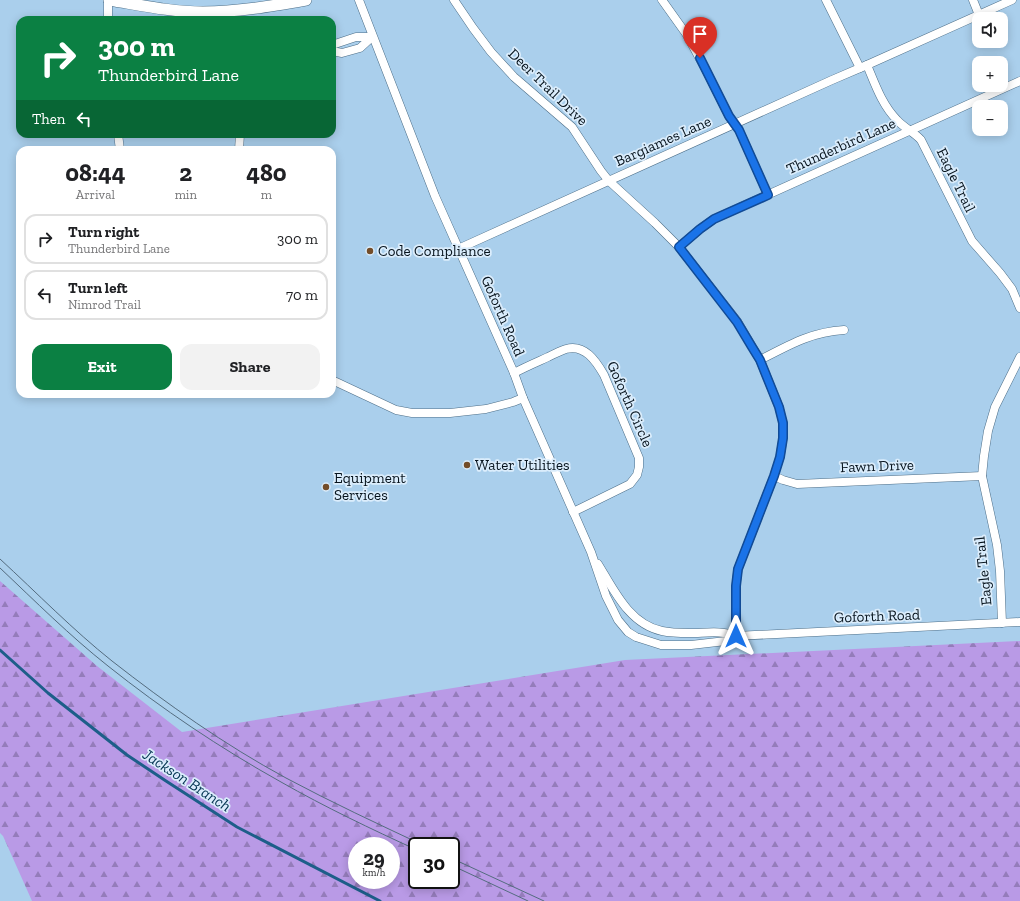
<!DOCTYPE html>
<meta charset="utf-8">
<style>
:root{--surface:#fff;--page:#f2f2f2;--text:#202124;--muted:#757577;--line:#e0e0e0;--accent:#0b8043}
body{margin:0;font-family:"Zilla Slab",serif;background:var(--page);color:var(--text);height:100vh;display:flex;flex-direction:column;font-size:15px;white-space:nowrap}
*{box-sizing:border-box;margin:0}
p{font-size:13px;color:var(--muted)}
.icon{flex:none;width:22px;height:22px;fill:none;stroke:currentColor;stroke-width:2;stroke-linecap:round;stroke-linejoin:round}
.map{position:relative;flex:1;overflow:hidden}
.side{position:absolute;left:16px;top:146px;width:320px;height:252px;display:flex;flex-direction:column;background:var(--surface);border-radius:12px;box-shadow:0 2px 10px #0003}
.side>*{flex:none}
.guide{position:absolute;left:16px;top:16px;width:320px;height:122px;border-radius:12px;box-shadow:0 2px 10px #0003;background:#0b8043;color:#fff;overflow:hidden}
.buttons{position:absolute;left:972px;top:12px;display:grid;gap:8px}
.buttons a{display:grid;place-items:center;width:36px;height:36px;border-radius:8px;background:var(--surface);box-shadow:0 2px 10px #0003;font-size:20px}
.speed{position:absolute;left:348px;top:837px;display:flex;gap:8px;font-size:20px;font-weight:700;text-align:center}
.speed>*{display:grid;place-content:center;width:52px;height:52px;border-radius:50%;background:var(--surface);box-shadow:0 2px 10px #0003;line-height:1}
.speed small{font-size:10px;font-weight:400}
.speed .limit{border:2px solid #111;border-radius:6px;background:#fff;color:#111}
.pin{position:absolute;display:grid;place-items:center;width:34px;height:34px;color:#fff;margin:-41px -17px;border-radius:50% 50% 50% 0;rotate:-45deg;box-shadow:0 0 4px #0007}
.pin .icon{rotate:45deg}
.me{position:absolute;width:44px;margin:-22px;rotate:0deg;stroke-linejoin:round;filter:drop-shadow(0 0 3px #0008)}
.turn{display:flex;align-items:center;gap:14px;height:84px;padding:0 16px;font-size:18px}
.turn .icon{width:52px;height:52px;stroke-width:2.5}
.turn b{display:block;font-size:28px;line-height:34px}
.then{display:flex;align-items:center;height:38px;padding:0 16px;background:#0003;gap:8px;font-size:15px}
.eta{display:flex;justify-content:space-evenly;align-items:center;height:68px;text-align:center}
.eta b{font-size:24px;font-weight:700;line-height:28px}
.cta{display:flex;gap:8px;margin-top:auto;padding:8px 16px}
.cta a{flex:1;height:46px;border-radius:12px;background:var(--accent);color:#fff;font-size:16px;font-weight:700;line-height:46px;text-align:center}
.cta a+a{background:var(--page);color:var(--text)}
ul{padding:0;list-style:none}
li{display:flex;align-items:center;gap:12px;height:50px;margin:0 8px 6px;padding:0 8px;border:2px solid var(--line);border-radius:12px}
li div{flex:1}
li b{display:block;font-size:15px}
li em{font-style:normal}
.map>svg:first-child{display:block}
.forest{fill:url(#forest-firs);fill-rule:evenodd}
.lines{fill:none;stroke-linecap:round;stroke-linejoin:round}
.stream{stroke:#1d5e89;stroke-width:3}
.street-casing{stroke:#4c6e88;stroke-width:9}
.secondary-casing{stroke:#4c6e88;stroke-width:12}
.street{stroke:#fff;stroke-width:8}
.secondary{stroke:#fff;stroke-width:11}
.tram{stroke:#546c7f;stroke-width:1}
.route-casing{stroke:#114b97;stroke-width:10}
.route{stroke:#1a73e8;stroke-width:7}
.poi-dot{fill:#734d29;stroke:#dbedfc;stroke-width:1.5}
.labels{text-anchor:middle;dominant-baseline:central;stroke-width:3.5;stroke-linejoin:round;paint-order:stroke}
.street-label{font-size:15px;fill:#06131d;stroke:#dbedfc}
.poi-label{font-size:15px;fill:#06131d;stroke:#dbedfc;text-anchor:start}
.water-label{font-size:16px;font-style:italic;fill:#043452;stroke:#dbedfc}
</style>
<div class="map">
<svg width="1020" height="901" viewBox="0 0 1020 901">
<defs>
<pattern id="forest-firs" width="22" height="20" patternUnits="userSpaceOnUse"><rect width="22" height="20" fill="#b99ae6"/><path d="M5 1l3.5 6h-7zM16 11l3.5 6h-7z" fill="#947cba"/></pattern>
</defs>
<rect width="100%" height="100%" fill="#aacfec"/>
<path class="forest" d="M 0,581 L 97,666 L 182,732 L 625,660 L 1020,641 L 1020,901 L 32,901 L 3,836 L 0,833 ZM 357,846 L 391,846 L 391,880 L 357,880 ZM 417,846 L 451,846 L 451,880 L 417,880 Z"/>
<g class="lines">
<path class="stream" d="M 0,650 L 48,693 L 127,755 L 166,781 L 237,827 L 380,901"/>
<defs>
<g id="street">
<path d="M 359,0 L 435,196 L 514,373 L 523,398 L 591,552 L 606,596 L 618,620 L 628,632 L 636,637 L 661,645 L 691,645 L 726,641 L 736,636"/>
<path d="M 454,0 L 473,28 L 491,52 L 514,77 L 572,127 L 601,171 L 609,181 L 655,223 L 679,247 L 737,321 L 760,360 L 779,407 L 783,423 L 783,438 L 780,457 L 774,476 L 738,569 L 736,586 L 736,636"/>
<path d="M 662,0 L 687,35 L 706,70 L 729,116 L 739,130 L 768,195"/>
<path d="M 826,0 L 860,68"/>
<path d="M 973,0 L 979,15"/>
<path d="M 108,20 L 108,0"/>
<path d="M 332,45 L 356,37 L 372,37"/>
<path d="M 332,51 L 342,53 L 360,48 L 372,37"/>
<path d="M 867,65 C 875,84 882,105 897,120 C 904,128 914,132 921,140 L 972,241 L 1000,273 L 1012,289 L 1020,308"/>
<path d="M 118,134 L 120,150"/>
<path d="M 239,150 L 240,134"/>
<path d="M 679,247 L 700,229 L 714,219 L 1020,81"/>
<path d="M 458,249 L 832,80 L 867,65 L 1012,0"/>
<path d="M 760,360 C 789,345 811,332 844,330"/>
<path d="M 514,373 C 525,367 537,362 548,357 C 554,354 560,351 566,349 C 585,344 596,361 604,375 L 639,458 L 639,467 L 637,475 L 630,484 L 573,512"/>
<path d="M 332,380 L 396,410 L 412,413 L 450,413 L 486,409 L 513,402 L 523,398"/>
<path d="M 774,476 L 783,480 L 797,484 L 982,476"/>
<path d="M 598,564 C 614,590 629,624 662,631 C 671,633 681,633 690,633 C 705,633 722,630 736,636 L 1020,622"/>
<path d="M 1002,623 L 1000,571 L 997,545 L 982,476 L 984,456 L 988,431 L 995,407 L 1020,357"/>
</g>
<path id="secondary" d="M 109,0 C 140,5 171,12 203,12 C 237,12 272,6 306,0"/>
</defs>
<use href="#street" class="street-casing"/>
<use href="#secondary" class="secondary-casing"/>
<use href="#street" class="street"/>
<use href="#secondary" class="secondary"/>
<g class="tram">
<path d="M 0,559 C 37,593 73,630 112,661 C 167,704 225,745 286,778 C 331,802 378,824 425,846"/>
<path d="M 0,568 C 35,601 70,636 108,666 C 162,709 220,748 281,782 C 325,807 371,829 417,850"/>
<path d="M 451,858 L 544,901"/>
<path d="M 451,865 L 528,901"/>
</g>
</g>
<g class="lines">
<defs>
<path id="route" d="M 700,58 L 729,116 L 739,130 L 768,195 L 714,219 L 700,229 L 679,247 L 737,322 L 752,347 L 760,360 L 779,407 L 783,423 L 783,438 L 780,457 L 774,476 L 738,569 L 736,586 L 736,636"/>
</defs>
<use href="#route" class="route-casing"/>
<use href="#route" class="route"/>
</g>
<g class="poi-dot">
<circle cx="370" cy="251" r="4"/>
<circle cx="467" cy="465" r="4"/>
<circle cx="326" cy="487" r="4"/>
</g>
<g class="labels">
<g class="street-label">
<text transform="translate(548 87) rotate(44)">Deer Trail Drive</text>
<text transform="translate(663 141) rotate(-24)">Bargiames Lane</text>
<text transform="translate(841 146) rotate(-24)">Thunderbird Lane</text>
<text transform="translate(956 180) rotate(64)">Eagle Trail</text>
<text transform="translate(503 316) rotate(66)">Goforth Road</text>
<text transform="translate(630 404) rotate(66)">Goforth Circle</text>
<text transform="translate(877 466) rotate(-2)">Fawn Drive</text>
<text transform="translate(983 571) rotate(-96)">Eagle Trail</text>
<text transform="translate(877 616) rotate(-2)">Goforth Road</text>
</g>
<g class="poi-label">
<text x="378" y="251">Code Compliance</text>
<text x="475" y="465">Water Utilities</text>
<text x="334" y="478">Equipment<tspan x="334" dy="17">Services</tspan></text>
</g>
<g class="water-label">
<text transform="translate(187 780) rotate(33)">Jackson Branch</text>
</g>
</g>
</svg>
<div class="buttons">
<a><svg class="icon" aria-label="sound" viewBox="0 0 24 24"><path d="M4 9h4l5-4v14l-5-4H4zM17 9q2 3 0 6"/></svg></a>
<a>+</a>
<a>−</a>
</div>
<div class="speed"><div>29<small>km/h</small></div><div class="limit">30</div></div>
<div class="pin" style="left:700px;top:58px;background:#d93025"><svg class="icon" aria-label="arrive" viewBox="0 0 24 24"><path d="M6 21V4h12l-3 4 3 4H6"/></svg></div>
<svg class="me" style="left:736px;top:636px" viewBox="-20 -20 40 40"><path d="M0-17L14 15 0 8-14 15z" fill="#1a73e8" stroke="#fff" stroke-width="4"/></svg>
<div class="guide">
<div class="turn"><svg class="icon" aria-label="right" viewBox="0 0 24 24"><path d="M7 20v-9h11M14 6l5 5-5 5"/></svg><div><b>300 m</b>Thunderbird Lane</div></div>
<div class="then">Then<svg class="icon" aria-label="left" viewBox="0 0 24 24"><path d="M17 20v-9H6M10 6l-5 5 5 5"/></svg></div>
</div>
<section class="side">
<div class="eta">
<div><b>08:44</b><p>Arrival</p></div>
<div><b>2</b><p>min</p></div>
<div><b>480</b><p>m</p></div>
</div>
<ul>
<li><svg class="icon" aria-label="right" viewBox="0 0 24 24"><path d="M7 20v-9h11M14 6l5 5-5 5"/></svg><div><b>Turn right</b><p>Thunderbird Lane</p></div><em>300 m</em></li>
<li><svg class="icon" aria-label="left" viewBox="0 0 24 24"><path d="M17 20v-9H6M10 6l-5 5 5 5"/></svg><div><b>Turn left</b><p>Nimrod Trail</p></div><em>70 m</em></li>
</ul>
<div class="cta"><a>Exit</a><a>Share</a></div>
</section>
</div>
